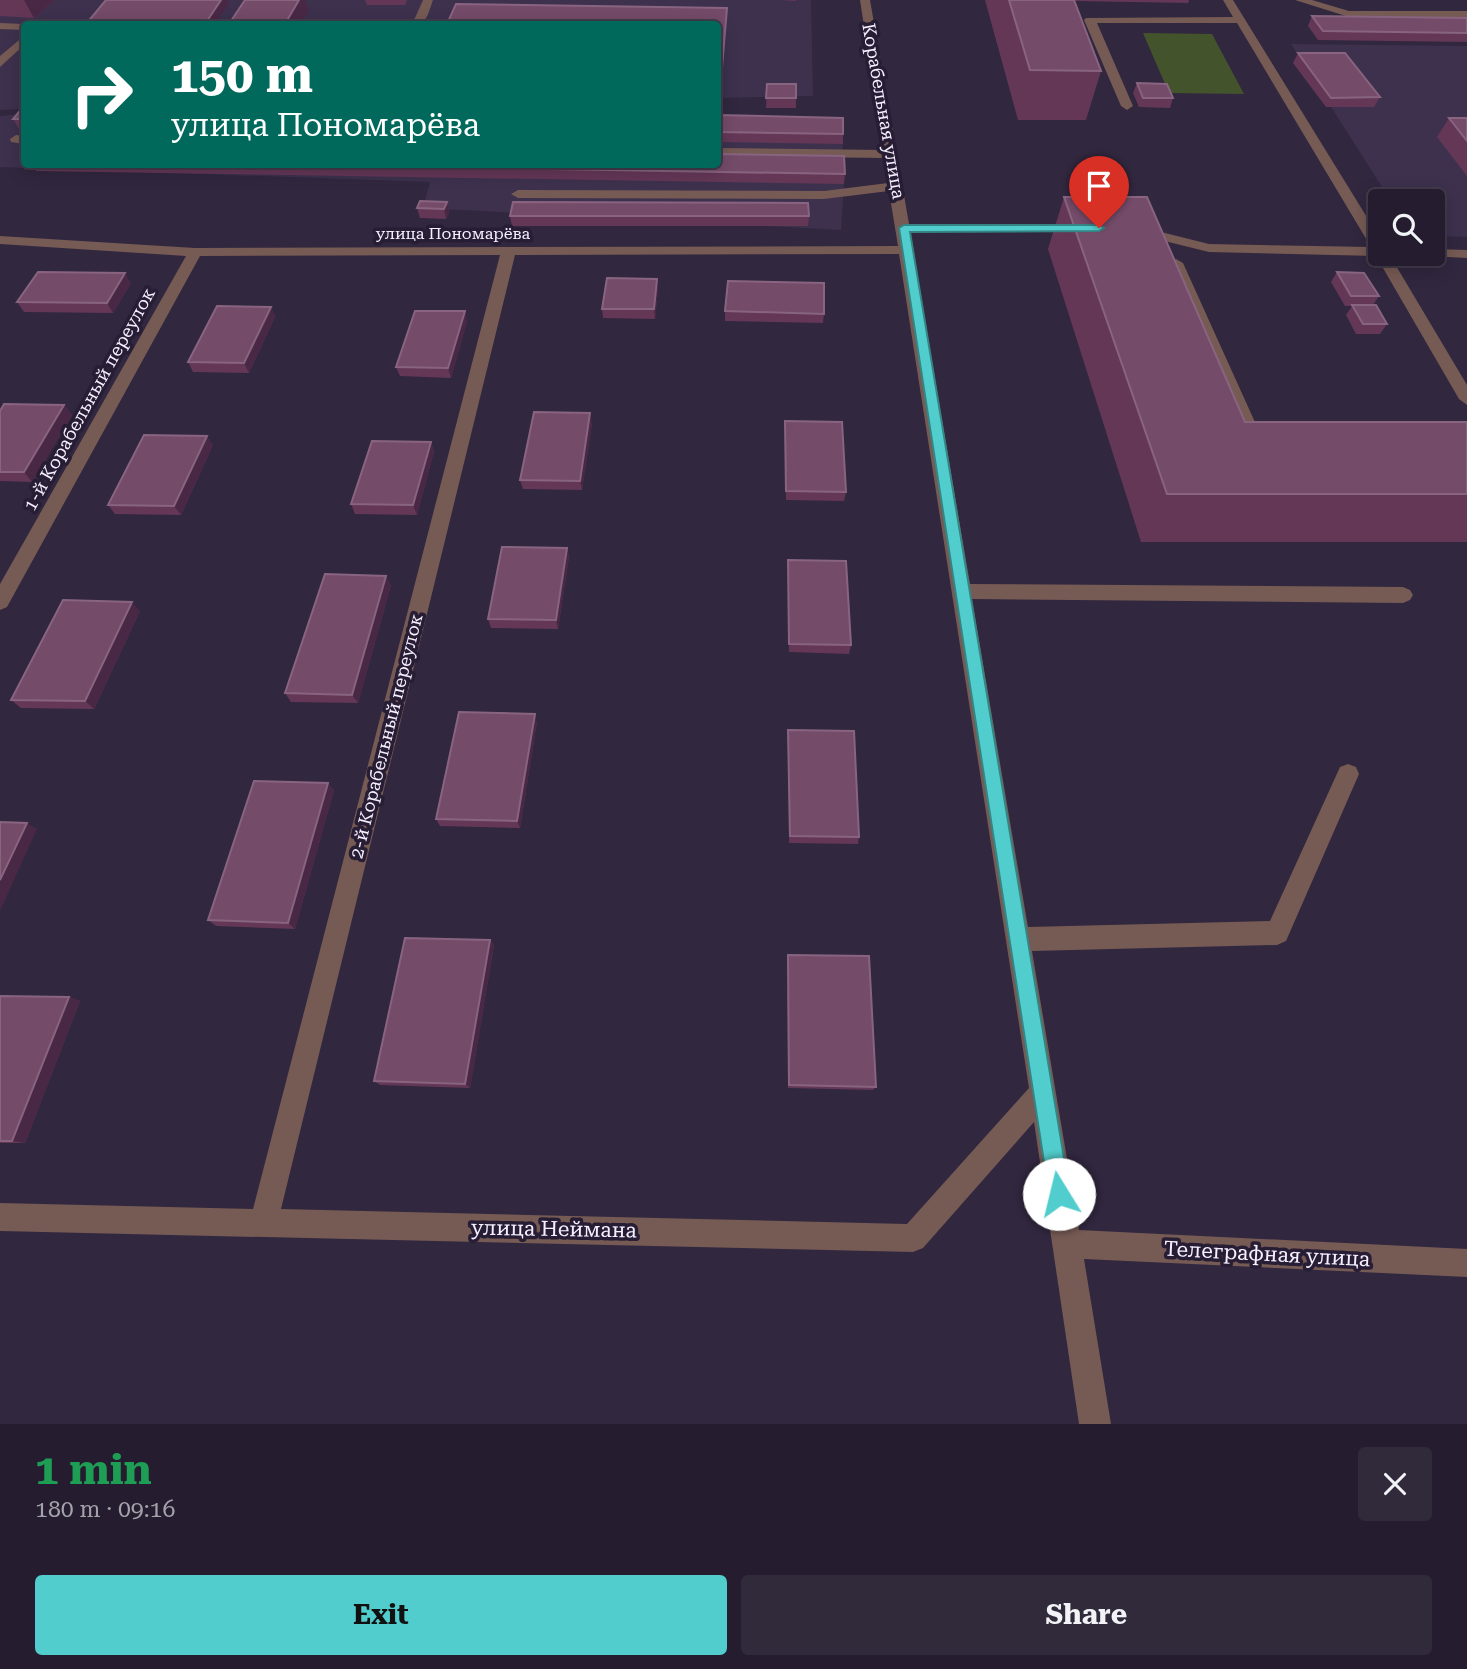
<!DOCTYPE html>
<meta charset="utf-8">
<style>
:root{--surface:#251d2f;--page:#312a3b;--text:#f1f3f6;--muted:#a3a2aa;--line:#423b4b;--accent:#52cdcd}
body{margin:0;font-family:"Roboto Serif",serif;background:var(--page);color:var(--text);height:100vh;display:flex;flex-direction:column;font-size:26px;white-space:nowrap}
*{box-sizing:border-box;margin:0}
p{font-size:23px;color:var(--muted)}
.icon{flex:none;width:38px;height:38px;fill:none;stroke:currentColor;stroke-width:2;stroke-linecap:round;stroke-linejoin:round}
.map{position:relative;height:1424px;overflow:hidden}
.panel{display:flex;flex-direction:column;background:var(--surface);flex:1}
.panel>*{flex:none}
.guide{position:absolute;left:21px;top:21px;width:700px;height:147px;border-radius:7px;box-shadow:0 4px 18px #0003,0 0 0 2px var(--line);background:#00695c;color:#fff;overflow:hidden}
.controls{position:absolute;left:1368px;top:189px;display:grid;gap:14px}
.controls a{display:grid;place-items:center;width:77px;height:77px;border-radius:7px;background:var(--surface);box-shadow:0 4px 18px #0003,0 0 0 2px var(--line);font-size:35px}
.pin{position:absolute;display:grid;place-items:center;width:60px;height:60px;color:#fff;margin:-72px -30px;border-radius:50% 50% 50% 0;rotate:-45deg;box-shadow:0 0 7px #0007}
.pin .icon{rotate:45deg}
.me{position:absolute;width:77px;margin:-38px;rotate:351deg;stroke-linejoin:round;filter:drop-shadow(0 0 5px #0008)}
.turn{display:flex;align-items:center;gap:24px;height:147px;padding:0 35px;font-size:32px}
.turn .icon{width:91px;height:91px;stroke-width:2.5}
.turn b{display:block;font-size:49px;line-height:60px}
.round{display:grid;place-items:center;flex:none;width:74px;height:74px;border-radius:7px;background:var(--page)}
.head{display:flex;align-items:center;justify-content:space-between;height:119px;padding:0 35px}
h1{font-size:42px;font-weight:700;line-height:52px;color:#1e9e55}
.button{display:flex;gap:14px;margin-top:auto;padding:14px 35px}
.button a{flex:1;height:80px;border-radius:7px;background:var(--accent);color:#111;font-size:28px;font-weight:700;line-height:80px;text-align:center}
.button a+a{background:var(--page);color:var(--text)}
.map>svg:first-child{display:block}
.built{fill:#3d314e}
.green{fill:#43532c}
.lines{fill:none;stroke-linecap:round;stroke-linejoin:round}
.minor{fill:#765a54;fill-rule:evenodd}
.wall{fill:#643757}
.shaded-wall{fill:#492846}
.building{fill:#744b69;stroke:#886480;stroke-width:2}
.route{fill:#52cdcd;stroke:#358585;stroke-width:2}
.labels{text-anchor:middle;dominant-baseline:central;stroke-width:7;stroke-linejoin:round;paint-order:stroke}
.far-street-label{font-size:16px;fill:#f5efff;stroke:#271d34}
.street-label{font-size:18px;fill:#f5efff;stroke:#271d34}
.near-street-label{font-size:21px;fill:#f5efff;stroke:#271d34}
</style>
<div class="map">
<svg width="1467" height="1424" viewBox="0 0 1467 1424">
<rect width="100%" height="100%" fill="#31273f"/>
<g class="built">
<path d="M 0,0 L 811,0 L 813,96 L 718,98 L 718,24 L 24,24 L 24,109 L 0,110 Z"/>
<path d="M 1291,44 L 1467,46 L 1467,237 L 1433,236 L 1433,201 L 1391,201 Z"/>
<path d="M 24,114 L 24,164 L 718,164 L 718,125 L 842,127 L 844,184 L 841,230 L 423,208 L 430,182 L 0,167 L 0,116 Z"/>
</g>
<path class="green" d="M 1143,33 L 1212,34 L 1244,94 L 1169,93 Z"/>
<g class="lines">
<g class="minor">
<path d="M 423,0 L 433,0 C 426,19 428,24 406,24 L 415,18 Z"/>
<path d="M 860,0 L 870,0 L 909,224 L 1084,224 L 1091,228 L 1084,232 L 910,232 L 970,584 L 1403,587 L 1410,590 L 1413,595 L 1410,600 L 1403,603 L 972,599 L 1028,927 L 1270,921 L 1340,767 L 1348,764 L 1356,767 L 1359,774 L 1286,941 L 1277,945 L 1032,951 L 1079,1230 L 1467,1249 L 1467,1277 L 1084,1259 L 1111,1424 L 1079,1424 L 1034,1122 L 923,1248 L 913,1252 L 0,1231 L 0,1203 L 253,1209 L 500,255 L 200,256 L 7,607 L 0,610 L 0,584 L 186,256 L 0,244 L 0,236 L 195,248 L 898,246 L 889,191 L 824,199 L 518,198 L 511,194 L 518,190 L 824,191 L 888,183 L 884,158 L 718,156 L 718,148 L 883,150 ZM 899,254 L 1029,1088 L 907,1224 L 281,1209 L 515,255 Z"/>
<path d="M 1223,0 L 1233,0 L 1381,240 L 1381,254 L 1389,254 L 1467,385 L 1467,405 L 1459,399 L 1376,256 L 1209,252 L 1132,233 L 1130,230 L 1137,226 L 1209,244 L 1371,247 L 1237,23 L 1097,23 L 1133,106 L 1127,110 L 1121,106 L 1084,20 L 1086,18 L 1233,17 Z"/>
<path d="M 1295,0 L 1312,0 L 1349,11 L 1467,11 L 1467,17 L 1349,17 Z"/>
<path d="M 0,23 L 24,24 L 28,24 L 24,24 L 24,30 L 0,29 Z"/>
<path d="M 24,36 L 24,45 L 0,67 L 0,56 Z"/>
<path d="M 16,135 L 24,136 L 24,144 L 11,142 L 10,139 Z"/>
<path d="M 1433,249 L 1467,250 L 1467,258 L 1428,256 L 1426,254 L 1433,254 Z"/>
<path d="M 1176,259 L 1183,263 L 1259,431 L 1271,433 L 1274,437 L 1271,441 L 1253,443 L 1244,437 L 1169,263 Z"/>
</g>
</g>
<g class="wall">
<path d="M 0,0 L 55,0 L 34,18 L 0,16 Z"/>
<path d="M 365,0 L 407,0 L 405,5 L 367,5 Z"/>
<path d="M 779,0 L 796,0 L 796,1 Z"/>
<path d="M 985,0 L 1189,0 L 1188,3 L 1074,1 L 1101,71 L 1086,120 L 1018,120 Z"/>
<path d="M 727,8 L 720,102 L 718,102 L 718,24 Z"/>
<path d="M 1312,16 L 1467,18 L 1467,42 L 1318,40 L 1308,26 Z"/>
<path d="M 1298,53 L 1380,97 L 1374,107 L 1326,107 L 1293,63 Z"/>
<path d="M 1137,83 L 1173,98 L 1170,108 L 1139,107 L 1133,93 Z"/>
<path d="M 767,84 L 796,98 L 796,108 L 766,108 Z"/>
<path d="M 24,106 L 24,129 L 19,129 L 13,119 Z"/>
<path d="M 718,115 L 843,134 L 843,144 L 718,142 Z"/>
<path d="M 1449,118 L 1467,118 L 1467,176 L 1437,137 Z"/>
<path d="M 32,164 L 718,164 L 845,174 L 844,184 L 36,171 Z"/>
<path d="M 1064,197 L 1245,422 L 1467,422 L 1467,542 L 1141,542 L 1048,249 Z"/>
<path d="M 447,202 L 449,212 L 446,219 L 420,218 L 417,208 Z"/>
<path d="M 510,216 L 809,216 L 808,226 L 512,226 Z"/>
<path d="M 1337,272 L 1379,296 L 1373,305 L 1387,324 L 1380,334 L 1356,334 L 1346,315 L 1352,306 L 1345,306 L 1331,282 Z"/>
<path d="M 131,283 L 113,313 L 24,312 L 17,302 Z"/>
<path d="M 658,288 L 655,319 L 603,318 L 602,309 Z"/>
<path d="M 271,307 L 275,317 L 249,373 L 193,372 L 188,362 Z"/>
<path d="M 725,311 L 824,314 L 823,323 L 725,321 Z"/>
<path d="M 467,321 L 451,378 L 400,376 L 396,367 Z"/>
<path d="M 64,405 L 72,415 L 32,482 L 0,481 L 0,411 Z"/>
<path d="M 785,421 L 846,492 L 844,501 L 786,500 Z"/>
<path d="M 592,423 L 582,490 L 523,489 L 520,480 Z"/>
<path d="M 431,442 L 434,451 L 417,515 L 355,514 L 351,504 Z"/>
<path d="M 213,445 L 181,515 L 115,514 L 108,505 Z"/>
<path d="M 567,548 L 569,557 L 558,629 L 491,628 L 488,619 Z"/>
<path d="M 788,560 L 851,645 L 849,654 L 789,652 Z"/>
<path d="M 391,585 L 358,703 L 291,702 L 285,693 Z"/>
<path d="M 140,611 L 94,709 L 21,708 L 11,700 Z"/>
<path d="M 537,722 L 520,828 L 440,826 L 436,819 Z"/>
<path d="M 788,730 L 859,837 L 858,844 L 789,843 Z"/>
<path d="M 334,790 L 295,929 L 216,926 L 208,920 Z"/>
<path d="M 490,940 L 494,945 L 470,1088 L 380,1085 L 374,1081 Z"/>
<path d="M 788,955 L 876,1087 L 873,1090 L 788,1088 L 787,960 Z"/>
<path d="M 0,996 L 69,997 L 80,1001 L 25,1143 L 0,1143 Z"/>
</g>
<g class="shaded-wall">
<path d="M 24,0 L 55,0 L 34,18 Z"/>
<path d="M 221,0 L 227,0 L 229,3 L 215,24 L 205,24 Z"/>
<path d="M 299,0 L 305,0 L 309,11 L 301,24 L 285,24 Z"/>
<path d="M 727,8 L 727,17 L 720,102 L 720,92 Z"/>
<path d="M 447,202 L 449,212 L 446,219 L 444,209 Z"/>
<path d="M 125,273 L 131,283 L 113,313 L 107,303 Z"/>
<path d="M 657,279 L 658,288 L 655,319 L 654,309 Z"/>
<path d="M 271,307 L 275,317 L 249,373 L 244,363 Z"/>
<path d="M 465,311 L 467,321 L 451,378 L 448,368 Z"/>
<path d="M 64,405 L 72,415 L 32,482 L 24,472 Z"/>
<path d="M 590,413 L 592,423 L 582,490 L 580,481 Z"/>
<path d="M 207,436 L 213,445 L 181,515 L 174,506 Z"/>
<path d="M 431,442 L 434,451 L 417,515 L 413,505 Z"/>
<path d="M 567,548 L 569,557 L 558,629 L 556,620 Z"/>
<path d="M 386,576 L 391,585 L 358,703 L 352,695 Z"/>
<path d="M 132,602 L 140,611 L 94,709 L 85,701 Z"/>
<path d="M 535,714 L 537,722 L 520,828 L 517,821 Z"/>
<path d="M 328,783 L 334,790 L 295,929 L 288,923 Z"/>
<path d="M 27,823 L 37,829 L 0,911 L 0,880 Z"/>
<path d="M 490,940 L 494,945 L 470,1088 L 465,1084 Z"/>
<path d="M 69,997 L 80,1001 L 25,1143 L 12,1141 Z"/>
</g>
<g class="building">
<path d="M 106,0 L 221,0 L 205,24 L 86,24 Z"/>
<path d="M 245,0 L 299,0 L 285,24 L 229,24 Z"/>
<path d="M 1009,0 L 1074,0 L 1101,71 L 1030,70 Z"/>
<path d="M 456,4 L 727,8 L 720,92 L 718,92 L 718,24 L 447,24 Z"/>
<path d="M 1312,16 L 1467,18 L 1467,33 L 1323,31 Z"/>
<path d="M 1298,53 L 1345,53 L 1380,97 L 1331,98 Z"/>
<path d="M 1137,83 L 1167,84 L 1173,98 L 1143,98 Z"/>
<path d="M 767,84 L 796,84 L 796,98 L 766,98 Z"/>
<path d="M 24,106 L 24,119 L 13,119 Z"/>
<path d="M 718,115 L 843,118 L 843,134 L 718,132 Z"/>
<path d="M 1449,118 L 1467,118 L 1467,141 Z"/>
<path d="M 718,154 L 844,156 L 845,174 L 252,164 L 718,164 Z"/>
<path d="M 1064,197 L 1147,197 L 1245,422 L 1467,422 L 1467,494 L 1167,494 Z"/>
<path d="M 420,201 L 447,202 L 444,209 L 417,208 Z"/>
<path d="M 513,202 L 808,203 L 809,216 L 510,216 Z"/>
<path d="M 38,272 L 125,273 L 107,303 L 17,302 Z"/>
<path d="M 1337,272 L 1364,273 L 1379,296 L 1351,296 Z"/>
<path d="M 607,278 L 657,279 L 654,309 L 602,309 Z"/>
<path d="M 728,281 L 824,283 L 824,314 L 725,311 Z"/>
<path d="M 1352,305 L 1376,305 L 1387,324 L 1363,324 Z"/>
<path d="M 217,306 L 271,307 L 244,363 L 188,362 Z"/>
<path d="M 415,311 L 465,311 L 448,368 L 396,367 Z"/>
<path d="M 4,404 L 64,405 L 24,472 L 0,472 L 0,411 Z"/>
<path d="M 534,412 L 590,413 L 580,481 L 520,480 Z"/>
<path d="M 785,421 L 842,422 L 846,492 L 786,491 Z"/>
<path d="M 144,435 L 207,436 L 174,506 L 108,505 Z"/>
<path d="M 372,441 L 431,442 L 413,505 L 351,504 Z"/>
<path d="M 502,547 L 567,548 L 556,620 L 488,619 Z"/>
<path d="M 788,560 L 846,561 L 851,645 L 789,644 Z"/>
<path d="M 325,574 L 386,576 L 352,695 L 285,693 Z"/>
<path d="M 63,600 L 132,602 L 85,701 L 11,700 Z"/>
<path d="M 459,712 L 535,714 L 517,821 L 436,819 Z"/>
<path d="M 788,730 L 854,731 L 859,837 L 790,836 Z"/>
<path d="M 254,781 L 328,783 L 288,923 L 208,920 Z"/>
<path d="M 0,822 L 27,823 L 0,880 Z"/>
<path d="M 405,938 L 490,940 L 465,1084 L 374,1081 Z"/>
<path d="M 788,955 L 869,956 L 876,1087 L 789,1085 Z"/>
<path d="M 0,996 L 69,997 L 12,1141 L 0,1141 Z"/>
</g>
<path class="route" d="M 904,225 L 1099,225 L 1104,228 L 1099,231 L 910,232 L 1070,1194 L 1067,1201 L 1059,1204 L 1052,1201 L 1049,1194 L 899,228 Z"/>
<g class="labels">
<g class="far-street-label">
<text x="453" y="233">улица Пономарёва</text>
</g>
<g class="street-label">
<text transform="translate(884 111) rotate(80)">Корабельная улица</text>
<text transform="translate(89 399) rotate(-61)">1-й Корабельный переулок</text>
<text transform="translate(386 736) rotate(-76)">2-й Корабельный переулок</text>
</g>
<g class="near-street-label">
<text transform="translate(554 1229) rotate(1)">улица Неймана</text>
<text transform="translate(1267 1254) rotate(3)">Телеграфная улица</text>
</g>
</g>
</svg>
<div class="controls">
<a><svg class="icon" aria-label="search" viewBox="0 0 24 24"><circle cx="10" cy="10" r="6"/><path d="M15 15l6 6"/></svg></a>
</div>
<div class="pin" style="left:1099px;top:228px;background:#d93025"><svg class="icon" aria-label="arrive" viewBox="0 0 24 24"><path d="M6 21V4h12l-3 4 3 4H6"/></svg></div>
<svg class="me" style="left:1059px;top:1194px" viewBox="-20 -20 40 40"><circle r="19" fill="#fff"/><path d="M0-13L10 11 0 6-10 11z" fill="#52cdcd"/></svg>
<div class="guide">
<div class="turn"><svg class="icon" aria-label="right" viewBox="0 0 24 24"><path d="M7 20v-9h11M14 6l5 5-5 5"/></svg><div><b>150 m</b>улица Пономарёва</div></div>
</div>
</div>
<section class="panel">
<div class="head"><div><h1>1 min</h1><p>180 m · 09:16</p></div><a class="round"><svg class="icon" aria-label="close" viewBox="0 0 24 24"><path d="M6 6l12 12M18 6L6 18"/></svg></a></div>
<div class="button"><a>Exit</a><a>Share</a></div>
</section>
